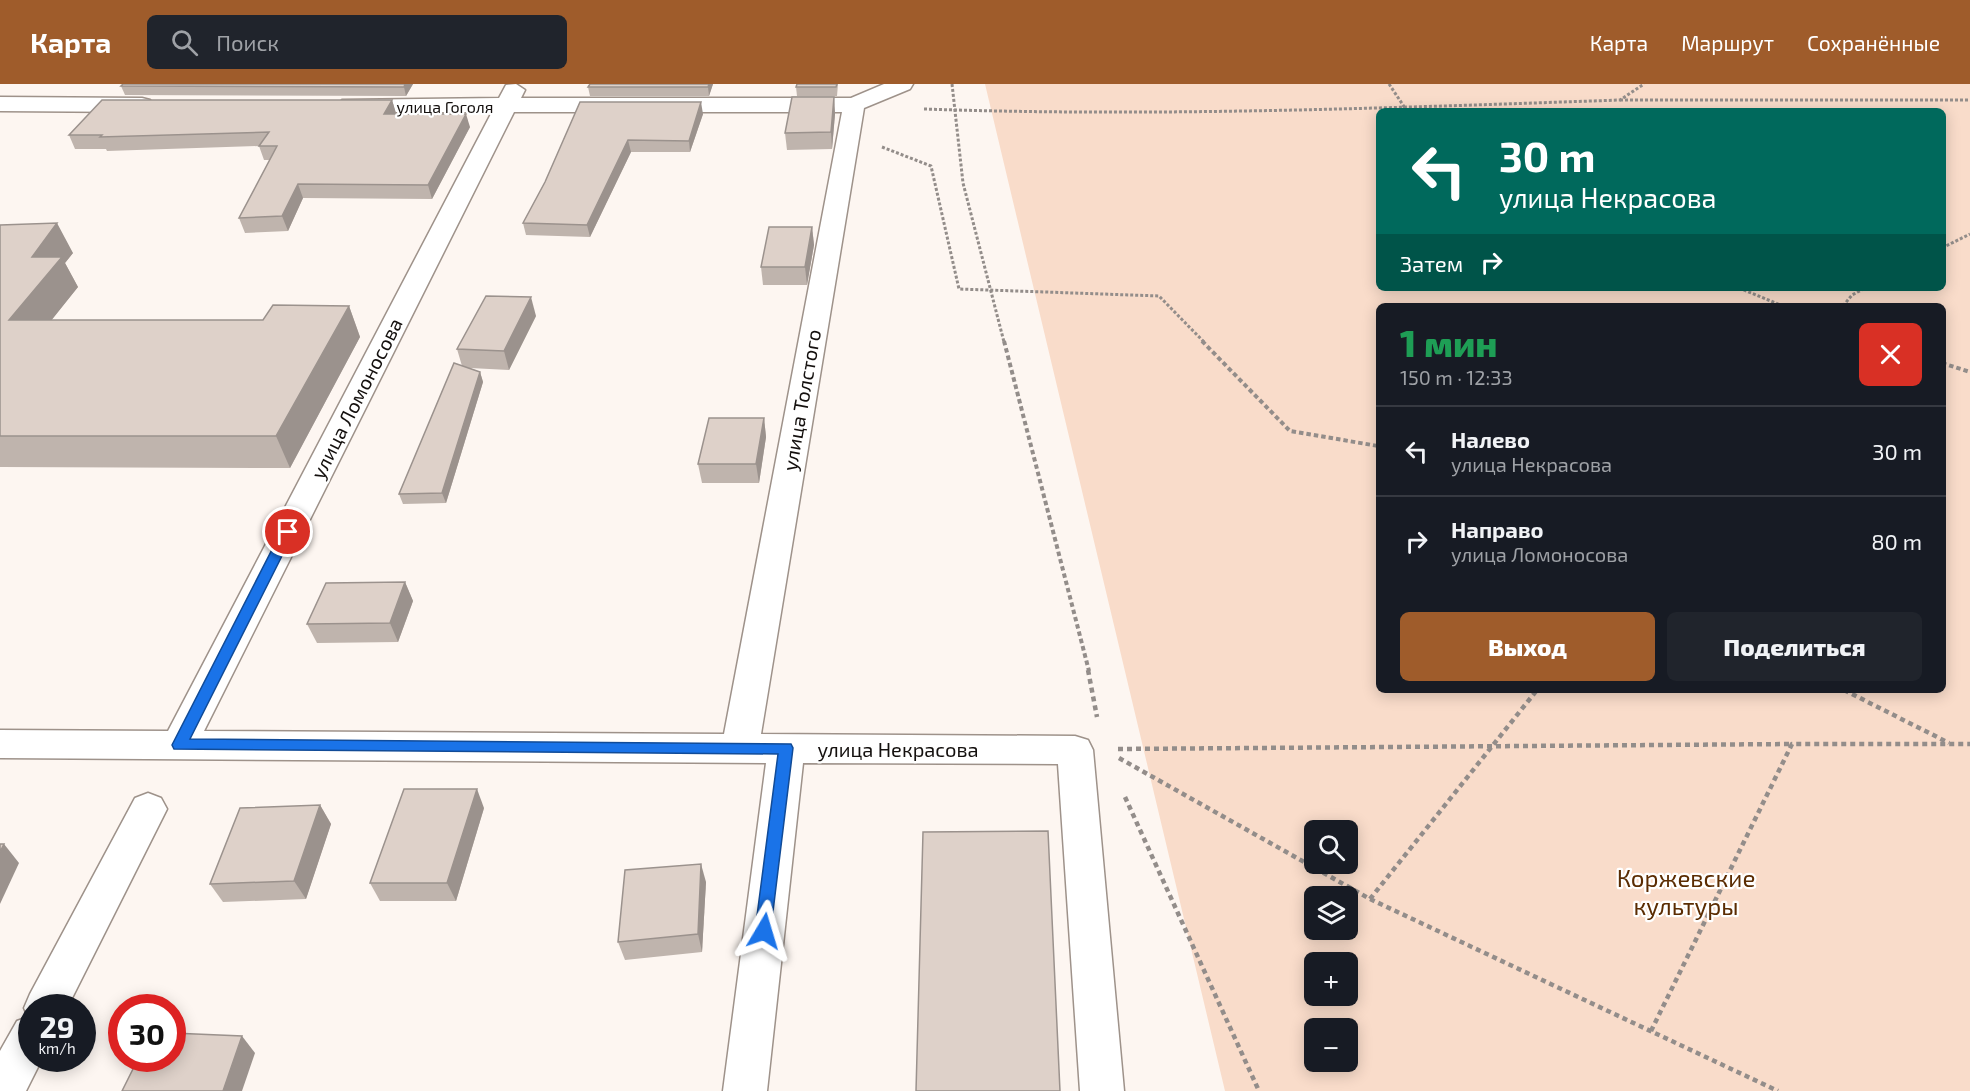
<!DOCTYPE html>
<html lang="ru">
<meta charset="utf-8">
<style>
:root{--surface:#171b24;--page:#20242c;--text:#f1f3f6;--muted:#9ea1a6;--line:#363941;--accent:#9f5c2b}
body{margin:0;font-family:"Exo 2",sans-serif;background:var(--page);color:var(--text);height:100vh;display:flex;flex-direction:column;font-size:22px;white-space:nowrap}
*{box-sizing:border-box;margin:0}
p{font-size:20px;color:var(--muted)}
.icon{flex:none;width:33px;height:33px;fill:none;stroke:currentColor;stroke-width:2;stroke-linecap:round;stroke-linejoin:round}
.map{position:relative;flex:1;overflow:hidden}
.details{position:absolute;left:1376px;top:219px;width:570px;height:390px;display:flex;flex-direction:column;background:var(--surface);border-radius:9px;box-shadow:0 3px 15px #0003}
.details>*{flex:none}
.hud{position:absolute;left:1376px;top:24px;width:570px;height:183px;border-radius:9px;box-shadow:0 3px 15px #0003;background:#00695c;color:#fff;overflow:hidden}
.fabs{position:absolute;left:1304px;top:736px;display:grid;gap:12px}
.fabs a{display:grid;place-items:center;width:54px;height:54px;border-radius:9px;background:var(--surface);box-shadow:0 3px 15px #0003;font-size:30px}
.speed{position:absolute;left:18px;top:910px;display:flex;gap:12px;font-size:30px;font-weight:700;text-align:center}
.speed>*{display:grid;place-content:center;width:78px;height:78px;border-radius:50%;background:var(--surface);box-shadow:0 3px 15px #0003;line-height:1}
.speed small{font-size:15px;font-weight:400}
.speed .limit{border:9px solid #d22;background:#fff;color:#111}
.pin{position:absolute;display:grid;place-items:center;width:51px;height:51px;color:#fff;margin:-26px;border:3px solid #fff;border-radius:50%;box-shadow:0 2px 6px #0007}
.me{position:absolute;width:66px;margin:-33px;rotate:7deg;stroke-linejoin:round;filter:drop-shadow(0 0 4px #0008)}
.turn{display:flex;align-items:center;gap:21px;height:126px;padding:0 24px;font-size:27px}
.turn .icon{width:78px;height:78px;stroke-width:2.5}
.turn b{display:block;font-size:42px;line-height:51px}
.then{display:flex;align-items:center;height:57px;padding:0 24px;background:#0003;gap:12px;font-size:22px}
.round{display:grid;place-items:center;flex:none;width:63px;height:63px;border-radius:9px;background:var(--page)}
.head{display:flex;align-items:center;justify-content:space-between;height:102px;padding:0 24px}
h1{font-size:36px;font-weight:800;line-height:45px;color:#1e9e55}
.button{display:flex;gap:12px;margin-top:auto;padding:12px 24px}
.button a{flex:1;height:69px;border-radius:9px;background:var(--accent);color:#fff;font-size:24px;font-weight:800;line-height:69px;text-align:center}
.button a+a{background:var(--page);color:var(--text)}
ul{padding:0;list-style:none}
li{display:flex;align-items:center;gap:18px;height:90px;padding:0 24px;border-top:2px solid var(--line)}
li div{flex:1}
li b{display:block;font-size:22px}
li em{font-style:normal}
header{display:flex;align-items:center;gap:36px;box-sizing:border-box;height:84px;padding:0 30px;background:var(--accent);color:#fff}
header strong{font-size:28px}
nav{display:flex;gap:33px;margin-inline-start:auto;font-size:21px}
.search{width:420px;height:54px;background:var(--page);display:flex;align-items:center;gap:15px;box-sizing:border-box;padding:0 21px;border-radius:9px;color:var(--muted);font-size:22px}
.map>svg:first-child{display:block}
.green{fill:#f9dcca;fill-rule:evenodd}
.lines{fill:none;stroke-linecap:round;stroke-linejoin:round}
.minor-casing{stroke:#9e928a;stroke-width:3}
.path-far2{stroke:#938d8a;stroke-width:3;stroke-dasharray:3 2;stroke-linecap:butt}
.path-far1{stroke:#938d8a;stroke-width:4;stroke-dasharray:4.5 3;stroke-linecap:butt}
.path{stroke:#938d8a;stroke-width:4.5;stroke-dasharray:5 4;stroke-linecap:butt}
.minor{fill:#fff;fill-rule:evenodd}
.wall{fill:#bfb4ad}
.shaded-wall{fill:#9b928d}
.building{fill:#ded1c9;stroke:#9b928d;stroke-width:1.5}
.route{fill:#1a73e8;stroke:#114b97;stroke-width:1.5}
.labels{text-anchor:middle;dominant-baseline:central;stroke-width:4.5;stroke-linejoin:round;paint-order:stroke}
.far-street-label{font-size:16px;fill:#14100e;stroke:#fff}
.street-label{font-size:20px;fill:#14100e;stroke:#fff}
.near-park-label{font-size:24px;fill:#5b2c02;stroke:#fff}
</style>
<header>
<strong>Карта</strong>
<div class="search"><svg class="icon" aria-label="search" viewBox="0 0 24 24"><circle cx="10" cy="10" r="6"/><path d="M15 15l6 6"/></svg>Поиск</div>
<nav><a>Карта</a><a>Маршрут</a><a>Сохранённые</a></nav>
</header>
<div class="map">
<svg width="1970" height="1007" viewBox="0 0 1970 1007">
<rect width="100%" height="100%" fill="#fdf6f1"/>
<path class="green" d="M 985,0 L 1970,0 L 1970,1007 L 1225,1007 ZM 1378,27 L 1942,27 L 1942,204 L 1378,204 ZM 1378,222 L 1942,222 L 1942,606 L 1378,606 ZM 1314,747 L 1347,747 L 1347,780 L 1314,780 ZM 1314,813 L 1347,813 L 1347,846 L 1314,846 ZM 1314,879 L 1347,879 L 1347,912 L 1314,912 ZM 1314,945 L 1347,945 L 1347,978 L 1314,978 Z"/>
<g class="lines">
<defs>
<g id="minor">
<path d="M 516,0 L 525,6 L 521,14 L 851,14 L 884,0 L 913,0 L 910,5 L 864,24 L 761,650 L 1075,652 L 1088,656 L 1093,666 L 1124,1007 L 1080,1007 L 1058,680 L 803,679 L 767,1007 L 723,1007 L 766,679 L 0,674 L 0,646 L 168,647 L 492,28 L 350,28 L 342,26 L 339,21 L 342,16 L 499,14 L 506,1 ZM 514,28 L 842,28 L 724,650 L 204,647 Z"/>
<path d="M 0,13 L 142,14 L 150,16 L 153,21 L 150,26 L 142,28 L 0,27 Z"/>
<path d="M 148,709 L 161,714 L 167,725 L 67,924 L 32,924 L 32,975 L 42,975 L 26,1007 L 0,1007 L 0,967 L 17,937 L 28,933 L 24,924 L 30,910 L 135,714 Z"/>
</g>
</defs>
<use href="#minor" class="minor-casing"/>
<g class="path-far2">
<path d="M 952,0 L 963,99 L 1004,258"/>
<path d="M 1389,0 L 1407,27"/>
<path d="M 1620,16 L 1970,16"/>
<path d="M 924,25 C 1156,33 1388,24 1620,16 L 1644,0"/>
<path d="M 882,63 L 931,82 L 959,205 L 1159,212 L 1204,258"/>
<path d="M 1942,164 L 1970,150"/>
<path d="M 1739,204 L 1783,222"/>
<path d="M 1843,222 L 1852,211 L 1865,204"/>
</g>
<g class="path-far1">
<path d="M 1004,257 L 1089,587"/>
<path d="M 1202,257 L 1290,347 L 1378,362"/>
<path d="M 1942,279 L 1970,288"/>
</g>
<g class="path">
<path d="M 1088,586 L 1097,633"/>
<path d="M 1844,606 L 1949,659"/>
<path d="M 1118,665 L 1792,660"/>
<path d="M 1119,674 L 1370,815 L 1778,1007"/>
<path d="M 1125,713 L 1259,1007"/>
<path d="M 1370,815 L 1537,606"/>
<path d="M 1651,947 L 1792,660 L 1970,660"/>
</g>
<use href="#minor" class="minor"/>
</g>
<g class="wall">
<path d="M 413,0 L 406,12 L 125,11 L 121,2 Z"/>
<path d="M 590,0 L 713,0 L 709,12 L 590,12 L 588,3 Z"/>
<path d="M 838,0 L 837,12 L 797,12 L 796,3 Z"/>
<path d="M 834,13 L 835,30 L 832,65 L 787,66 L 785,49 Z"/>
<path d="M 392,16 L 396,30 L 470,43 L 432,115 L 303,114 L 288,147 L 245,149 L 239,134 L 270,76 L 264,76 L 259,62 L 107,67 L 106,65 L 75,65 L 69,51 Z"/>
<path d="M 580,18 L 703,30 L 690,68 L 631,68 L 590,153 L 526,151 L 523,139 L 545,98 Z"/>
<path d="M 0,141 L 73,169 L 65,179 L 78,203 L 51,236 L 263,236 L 349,222 L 360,253 L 290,384 L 0,383 Z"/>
<path d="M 812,143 L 814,161 L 807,201 L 763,201 L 761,183 Z"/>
<path d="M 536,232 L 509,286 L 470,284 L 480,288 L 483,298 L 446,419 L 403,420 L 399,410 L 462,282 L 457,265 Z"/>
<path d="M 764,334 L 766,353 L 759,399 L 702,399 L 698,380 Z"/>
<path d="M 405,498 L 413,517 L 398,558 L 317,559 L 307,540 Z"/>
<path d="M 320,721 L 331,740 L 306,815 L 223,818 L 210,800 Z"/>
<path d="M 484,724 L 456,817 L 380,817 L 370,799 Z"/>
<path d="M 706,798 L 702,868 L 625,876 L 618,858 Z"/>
</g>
<g class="shaded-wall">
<path d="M 405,0 L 413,0 L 406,12 L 404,3 Z"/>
<path d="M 709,0 L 713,0 L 709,12 L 708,3 Z"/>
<path d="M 834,13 L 835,30 L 832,65 L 831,48 Z"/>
<path d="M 392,16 L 396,29 L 389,44 L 384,30 Z"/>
<path d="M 701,18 L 703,30 L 690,68 L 689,57 Z"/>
<path d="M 466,30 L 470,43 L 432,115 L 428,101 Z"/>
<path d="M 628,56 L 631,68 L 590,153 L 587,141 Z"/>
<path d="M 298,100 L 303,114 L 288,147 L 282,132 Z"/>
<path d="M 57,139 L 73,169 L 65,179 L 78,203 L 27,267 L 9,236 L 32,173 Z"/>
<path d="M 812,143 L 814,161 L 807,201 L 805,183 Z"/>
<path d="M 531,213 L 536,232 L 509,286 L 504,267 Z"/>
<path d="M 349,222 L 360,253 L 290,384 L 276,352 Z"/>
<path d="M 480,288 L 483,298 L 446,419 L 442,409 Z"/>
<path d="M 764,334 L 766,353 L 759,399 L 756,380 Z"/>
<path d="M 405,498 L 413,517 L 398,558 L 390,539 Z"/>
<path d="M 477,705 L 484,724 L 456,817 L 447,799 Z"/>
<path d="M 320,721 L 331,740 L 306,815 L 294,797 Z"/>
<path d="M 4,760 L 19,779 L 0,820 L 0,768 Z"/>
<path d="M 701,780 L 706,798 L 702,868 L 698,850 Z"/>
<path d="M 242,952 L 255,969 L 242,1007 L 223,1007 Z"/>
</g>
<g class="building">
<path d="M 123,0 L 405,0 L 404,3 L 121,2 Z"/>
<path d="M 590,0 L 709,0 L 708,3 L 588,3 Z"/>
<path d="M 797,0 L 837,0 L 836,3 L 796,3 Z"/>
<path d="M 792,13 L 834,13 L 831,48 L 785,49 Z"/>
<path d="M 102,16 L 392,16 L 384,30 L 466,30 L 428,101 L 298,100 L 282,132 L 239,134 L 277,62 L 259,62 L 269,48 L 100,53 L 102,51 L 69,51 Z"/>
<path d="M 580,18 L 701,18 L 689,57 L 628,56 L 587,141 L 523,139 L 545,98 Z"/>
<path d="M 57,139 L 32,173 L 62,173 L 9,236 L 263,236 L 273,221 L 349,222 L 276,352 L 0,352 L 0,141 Z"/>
<path d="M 769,143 L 812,143 L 805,183 L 761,183 Z"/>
<path d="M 486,212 L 531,213 L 504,267 L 457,265 Z"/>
<path d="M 454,279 L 480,288 L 442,409 L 399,410 Z"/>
<path d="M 709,334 L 764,334 L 756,380 L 698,380 Z"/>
<path d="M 405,498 L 390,539 L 307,540 L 326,499 Z"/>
<path d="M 404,705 L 477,705 L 447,799 L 370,799 Z"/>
<path d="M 320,721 L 294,797 L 210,800 L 240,724 Z"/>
<path d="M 1048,747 L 1060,1007 L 916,1007 L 923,748 Z"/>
<path d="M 0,760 L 4,760 L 0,768 Z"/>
<path d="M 701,780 L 698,850 L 618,858 L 625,786 Z"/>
<path d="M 172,949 L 242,952 L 223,1007 L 122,1007 L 138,975 L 172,975 Z"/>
</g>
<path class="route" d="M 288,444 L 294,448 L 190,655 L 791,660 L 793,664 L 770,852 L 764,854 L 758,852 L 755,847 L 778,670 L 174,665 L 172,661 L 281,448 Z"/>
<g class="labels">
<g class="far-street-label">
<text x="445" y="22">улица Гоголя</text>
</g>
<g class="street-label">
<text transform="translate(356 314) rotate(-63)">улица Ломоносова</text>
<text transform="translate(801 316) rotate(-80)">улица Толстого</text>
<text x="898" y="665">улица Некрасова</text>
</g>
<g class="near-park-label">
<text x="1686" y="793">Коржевские<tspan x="1686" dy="28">культуры</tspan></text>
</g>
</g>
</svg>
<div class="fabs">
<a><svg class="icon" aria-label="search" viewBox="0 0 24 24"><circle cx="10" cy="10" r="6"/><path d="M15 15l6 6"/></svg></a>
<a><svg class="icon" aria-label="layers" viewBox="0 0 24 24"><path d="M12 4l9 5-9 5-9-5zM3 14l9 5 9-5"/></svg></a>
<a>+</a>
<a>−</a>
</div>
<div class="speed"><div>29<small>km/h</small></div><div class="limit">30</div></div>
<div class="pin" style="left:288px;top:448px;background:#d93025"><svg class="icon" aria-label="arrive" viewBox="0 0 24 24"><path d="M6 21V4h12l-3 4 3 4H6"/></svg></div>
<svg class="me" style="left:764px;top:847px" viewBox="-20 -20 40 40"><path d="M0-17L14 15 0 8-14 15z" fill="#1a73e8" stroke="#fff" stroke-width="4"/></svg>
<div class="hud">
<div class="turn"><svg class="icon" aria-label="left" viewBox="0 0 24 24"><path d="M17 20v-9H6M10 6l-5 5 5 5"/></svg><div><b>30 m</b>улица Некрасова</div></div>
<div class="then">Затем<svg class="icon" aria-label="right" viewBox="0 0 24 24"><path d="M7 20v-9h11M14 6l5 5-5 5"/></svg></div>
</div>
<section class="details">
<div class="head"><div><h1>1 мин</h1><p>150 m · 12:33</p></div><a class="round" style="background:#d93025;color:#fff"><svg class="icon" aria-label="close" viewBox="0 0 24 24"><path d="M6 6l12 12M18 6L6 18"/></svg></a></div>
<ul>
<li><svg class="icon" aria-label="left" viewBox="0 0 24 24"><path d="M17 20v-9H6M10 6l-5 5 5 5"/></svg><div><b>Налево</b><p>улица Некрасова</p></div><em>30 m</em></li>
<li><svg class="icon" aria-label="right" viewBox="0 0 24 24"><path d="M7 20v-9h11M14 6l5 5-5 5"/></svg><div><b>Направо</b><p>улица Ломоносова</p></div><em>80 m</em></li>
</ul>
<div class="button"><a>Выход</a><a>Поделиться</a></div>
</section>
</div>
